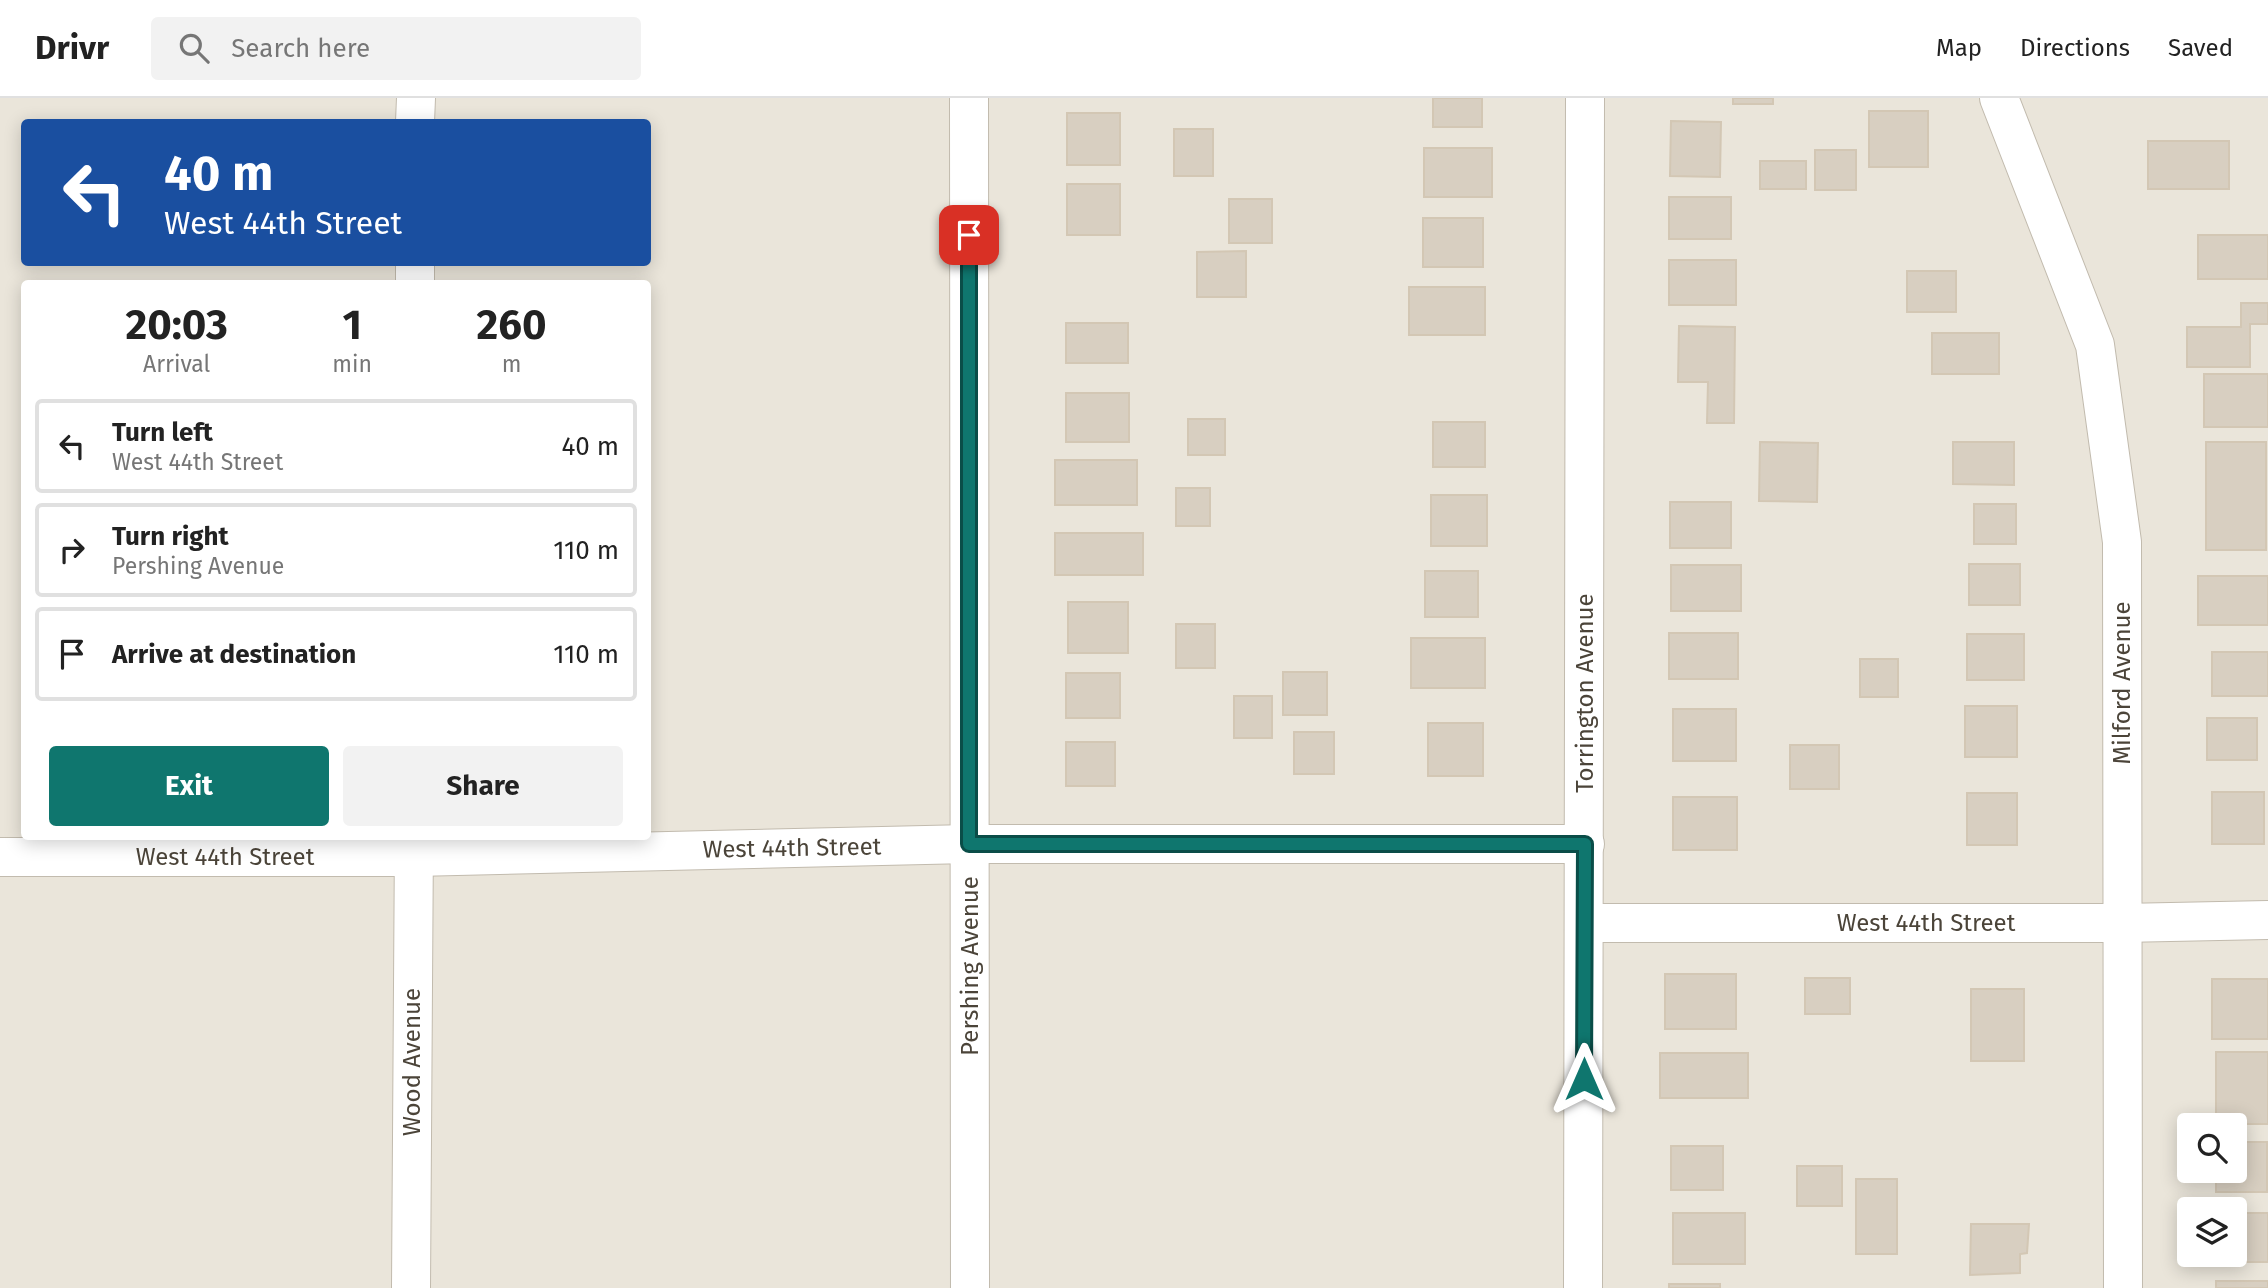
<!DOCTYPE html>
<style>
:root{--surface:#fff;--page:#f2f2f2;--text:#222;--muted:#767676;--line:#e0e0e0;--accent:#0f766e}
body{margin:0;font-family:"Fira Sans",sans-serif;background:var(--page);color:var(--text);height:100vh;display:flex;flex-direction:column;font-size:26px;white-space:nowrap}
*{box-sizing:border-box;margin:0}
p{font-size:23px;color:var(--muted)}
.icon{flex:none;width:38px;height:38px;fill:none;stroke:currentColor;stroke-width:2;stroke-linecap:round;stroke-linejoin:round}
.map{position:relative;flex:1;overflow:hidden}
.sheet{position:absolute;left:21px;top:182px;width:630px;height:560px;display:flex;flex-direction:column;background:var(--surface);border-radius:7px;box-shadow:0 4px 18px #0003}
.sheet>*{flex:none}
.banner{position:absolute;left:21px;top:21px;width:630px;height:147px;border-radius:7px;box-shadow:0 4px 18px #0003;background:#1a4fa0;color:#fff;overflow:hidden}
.tools{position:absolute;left:2177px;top:1015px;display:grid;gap:14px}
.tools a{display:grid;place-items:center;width:70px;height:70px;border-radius:7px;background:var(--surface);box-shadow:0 4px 18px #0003;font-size:35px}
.pin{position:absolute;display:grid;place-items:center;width:60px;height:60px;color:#fff;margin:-30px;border-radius:14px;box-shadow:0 4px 10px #0006}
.me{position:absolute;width:77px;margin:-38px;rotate:0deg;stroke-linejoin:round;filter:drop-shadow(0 0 5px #0008)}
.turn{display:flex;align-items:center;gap:24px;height:147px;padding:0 28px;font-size:32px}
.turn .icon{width:91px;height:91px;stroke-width:2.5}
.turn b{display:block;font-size:49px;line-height:60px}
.eta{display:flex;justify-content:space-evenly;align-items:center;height:119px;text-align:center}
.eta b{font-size:42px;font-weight:700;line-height:49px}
.cta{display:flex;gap:14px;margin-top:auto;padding:14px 28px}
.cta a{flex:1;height:80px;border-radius:7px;background:var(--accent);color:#fff;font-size:28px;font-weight:700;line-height:80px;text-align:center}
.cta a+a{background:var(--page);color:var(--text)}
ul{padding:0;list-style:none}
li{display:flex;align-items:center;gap:21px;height:94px;margin:0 14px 10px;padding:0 14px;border:4px solid var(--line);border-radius:7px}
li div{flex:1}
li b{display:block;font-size:26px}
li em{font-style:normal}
header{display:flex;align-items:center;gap:42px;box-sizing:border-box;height:98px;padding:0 35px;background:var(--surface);border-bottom:2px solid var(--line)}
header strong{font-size:33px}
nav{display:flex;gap:38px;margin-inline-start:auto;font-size:24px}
.search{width:490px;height:63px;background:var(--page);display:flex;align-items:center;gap:18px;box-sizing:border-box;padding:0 24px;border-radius:7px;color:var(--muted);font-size:26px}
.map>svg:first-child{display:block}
.residential{fill:#eae5da;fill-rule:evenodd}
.building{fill:#d8cfc1;stroke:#d3c7b4;stroke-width:2}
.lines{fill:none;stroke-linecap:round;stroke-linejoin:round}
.minor-casing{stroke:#c2bbae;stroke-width:40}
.minor{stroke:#fff;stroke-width:38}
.route-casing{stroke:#0a4d48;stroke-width:18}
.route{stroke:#0f766e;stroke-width:12}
.labels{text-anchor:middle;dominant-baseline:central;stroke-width:6;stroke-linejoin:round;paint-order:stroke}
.street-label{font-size:24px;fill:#4b4439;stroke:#fff}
</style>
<header>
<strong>Drivr</strong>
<div class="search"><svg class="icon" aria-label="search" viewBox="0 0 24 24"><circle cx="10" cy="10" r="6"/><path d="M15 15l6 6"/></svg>Search here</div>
<nav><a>Map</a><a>Directions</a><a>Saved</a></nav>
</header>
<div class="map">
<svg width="2268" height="1190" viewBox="0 0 2268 1190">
<rect width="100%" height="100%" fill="#f6f3ec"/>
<path class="residential" d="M 0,0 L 2268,0 L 2268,1190 L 0,1190 ZM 24,24 L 648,24 L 648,164 L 24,164 ZM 24,186 L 648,186 L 648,738 L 24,738 ZM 2189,1027 L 2235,1027 L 2235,1073 L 2189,1073 ZM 2189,1111 L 2235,1111 L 2235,1157 L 2189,1157 Z"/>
<g class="building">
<rect x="1433" y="0" width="49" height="29"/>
<rect x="1733" y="0" width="40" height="6"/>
<rect x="1869" y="13" width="59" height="56"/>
<rect x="1067" y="15" width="53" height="52"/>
<path d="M 1671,23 L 1721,24 L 1720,79 L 1670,78 Z"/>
<rect x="1174" y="31" width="39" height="47"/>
<rect x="2148" y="43" width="81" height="48"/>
<rect x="1424" y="50" width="68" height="49"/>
<rect x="1815" y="52" width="41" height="40"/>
<rect x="1760" y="63" width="46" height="28"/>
<rect x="1067" y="86" width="53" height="51"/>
<rect x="1669" y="99" width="62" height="42"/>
<rect x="1229" y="101" width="43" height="44"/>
<rect x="1423" y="120" width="60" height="49"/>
<rect x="2198" y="137" width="70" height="44"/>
<path d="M 1246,153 L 1246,199 L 1197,199 L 1197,154 Z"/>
<rect x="1669" y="162" width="67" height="45"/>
<rect x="1907" y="173" width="49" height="41"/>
<rect x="1409" y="189" width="76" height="48"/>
<path d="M 2241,205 L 2268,205 L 2268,226 L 2250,226 L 2250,269 L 2187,269 L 2187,229 L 2241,229 Z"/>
<rect x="1066" y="225" width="62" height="40"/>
<path d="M 1679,228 L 1735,229 L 1734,325 L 1707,325 L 1708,284 L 1678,284 Z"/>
<rect x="1932" y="235" width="67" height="41"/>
<rect x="2204" y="276" width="64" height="53"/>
<rect x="1066" y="295" width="63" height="49"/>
<rect x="1188" y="321" width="37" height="36"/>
<rect x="1433" y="324" width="52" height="45"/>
<path d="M 1760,344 L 1818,345 L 1817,404 L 1759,403 Z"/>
<path d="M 1953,344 L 2014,344 L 2014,387 L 1953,386 Z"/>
<rect x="2206" y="344" width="60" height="108"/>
<rect x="1055" y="362" width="82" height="45"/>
<rect x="1176" y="390" width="34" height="38"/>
<rect x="1431" y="397" width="56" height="51"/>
<rect x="1670" y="404" width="61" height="46"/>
<rect x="1974" y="406" width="42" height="40"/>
<rect x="1055" y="435" width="88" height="42"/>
<rect x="1969" y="466" width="51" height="41"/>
<rect x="1671" y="467" width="70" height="46"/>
<rect x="1425" y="473" width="53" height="46"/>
<rect x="2198" y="478" width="70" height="49"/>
<rect x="1068" y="504" width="60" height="51"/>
<rect x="1176" y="526" width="39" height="44"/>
<rect x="1669" y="535" width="69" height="46"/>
<rect x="1967" y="536" width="57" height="46"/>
<rect x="1411" y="540" width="74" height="50"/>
<rect x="2212" y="554" width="56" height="44"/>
<rect x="1860" y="561" width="38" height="38"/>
<rect x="1283" y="574" width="44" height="43"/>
<rect x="1066" y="575" width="54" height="45"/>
<rect x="1234" y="598" width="38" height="42"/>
<rect x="1965" y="608" width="52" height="51"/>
<rect x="1673" y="611" width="63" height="52"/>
<rect x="2207" y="620" width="50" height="42"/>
<rect x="1428" y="625" width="55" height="53"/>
<rect x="1294" y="634" width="40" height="42"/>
<rect x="1066" y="644" width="49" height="44"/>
<rect x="1790" y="647" width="49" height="44"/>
<rect x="2212" y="694" width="52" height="52"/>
<rect x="1967" y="695" width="50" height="52"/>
<rect x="1673" y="699" width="64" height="53"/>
<rect x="1665" y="876" width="71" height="55"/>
<rect x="1805" y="880" width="45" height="36"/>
<rect x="2212" y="881" width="56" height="60"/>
<rect x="1971" y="891" width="53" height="72"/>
<rect x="2216" y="954" width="52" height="72"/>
<rect x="1660" y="955" width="88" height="45"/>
<path d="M 2235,1044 L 2267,1044 L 2267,1094 L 2216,1094 L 2216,1073 L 2235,1073 Z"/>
<rect x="1671" y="1048" width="52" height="44"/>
<rect x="1797" y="1068" width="45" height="40"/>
<rect x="1856" y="1081" width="41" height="75"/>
<rect x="1673" y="1115" width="72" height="51"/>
<path d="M 2235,1115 L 2268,1115 L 2268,1164 L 2217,1164 L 2217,1157 L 2235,1157 Z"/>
<path d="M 1971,1126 L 2029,1126 L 2027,1155 L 2020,1156 L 2020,1175 L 1970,1177 Z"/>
<rect x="2216" y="1183" width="52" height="7"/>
<rect x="1669" y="1186" width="51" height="4"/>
</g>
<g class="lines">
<defs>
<g id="minor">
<path d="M 969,0 L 970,1190"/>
<path d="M 1999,0 L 2095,247 L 2122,444 L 2123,1190"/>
<path d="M 415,24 L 416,0"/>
<path d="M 415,186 L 415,164"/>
<path d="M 0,759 L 415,759 L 969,746 L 1585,746"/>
<path d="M 1585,825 L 2122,825 L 2268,822"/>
<path d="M 411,1190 L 414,738"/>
<path d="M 1583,1190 L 1585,0"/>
</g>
</defs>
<use href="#minor" class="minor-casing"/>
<use href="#minor" class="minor"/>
</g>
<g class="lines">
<defs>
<path id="route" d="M 969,137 L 969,746 L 1585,746 L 1584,981"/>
</defs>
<use href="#route" class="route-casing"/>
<use href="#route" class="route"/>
</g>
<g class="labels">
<g class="street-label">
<text transform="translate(2122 585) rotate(-90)">Milford Avenue</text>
<text transform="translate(1585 595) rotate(-90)">Torrington Avenue</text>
<text transform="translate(792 750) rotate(-1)">West 44th Street</text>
<text x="225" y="759">West 44th Street</text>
<text x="1926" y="825">West 44th Street</text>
<text transform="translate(970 868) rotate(-90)">Pershing Avenue</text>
<text transform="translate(412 964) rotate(-90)">Wood Avenue</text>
</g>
</g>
</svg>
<div class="tools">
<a><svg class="icon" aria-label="search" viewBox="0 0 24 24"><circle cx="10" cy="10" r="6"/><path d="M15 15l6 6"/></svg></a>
<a><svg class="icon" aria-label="layers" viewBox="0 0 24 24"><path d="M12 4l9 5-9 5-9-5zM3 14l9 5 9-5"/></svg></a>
</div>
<div class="pin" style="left:969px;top:137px;background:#d93025"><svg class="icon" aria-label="arrive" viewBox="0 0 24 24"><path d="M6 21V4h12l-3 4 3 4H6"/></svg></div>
<svg class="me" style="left:1584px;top:981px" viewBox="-20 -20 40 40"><path d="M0-17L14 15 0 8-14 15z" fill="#0f766e" stroke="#fff" stroke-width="4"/></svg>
<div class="banner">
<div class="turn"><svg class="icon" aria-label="left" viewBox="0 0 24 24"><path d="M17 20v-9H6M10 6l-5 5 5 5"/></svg><div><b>40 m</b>West 44th Street</div></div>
</div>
<section class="sheet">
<div class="eta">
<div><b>20:03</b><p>Arrival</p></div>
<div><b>1</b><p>min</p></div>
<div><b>260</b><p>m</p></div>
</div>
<ul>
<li><svg class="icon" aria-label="left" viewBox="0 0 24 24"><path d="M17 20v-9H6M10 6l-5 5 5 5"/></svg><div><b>Turn left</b><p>West 44th Street</p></div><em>40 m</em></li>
<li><svg class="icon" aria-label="right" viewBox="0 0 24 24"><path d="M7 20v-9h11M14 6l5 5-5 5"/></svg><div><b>Turn right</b><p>Pershing Avenue</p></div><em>110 m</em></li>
<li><svg class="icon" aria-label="arrive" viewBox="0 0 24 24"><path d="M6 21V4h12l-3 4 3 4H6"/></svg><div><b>Arrive at destination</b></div><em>110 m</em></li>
</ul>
<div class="cta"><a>Exit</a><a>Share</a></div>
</section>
</div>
